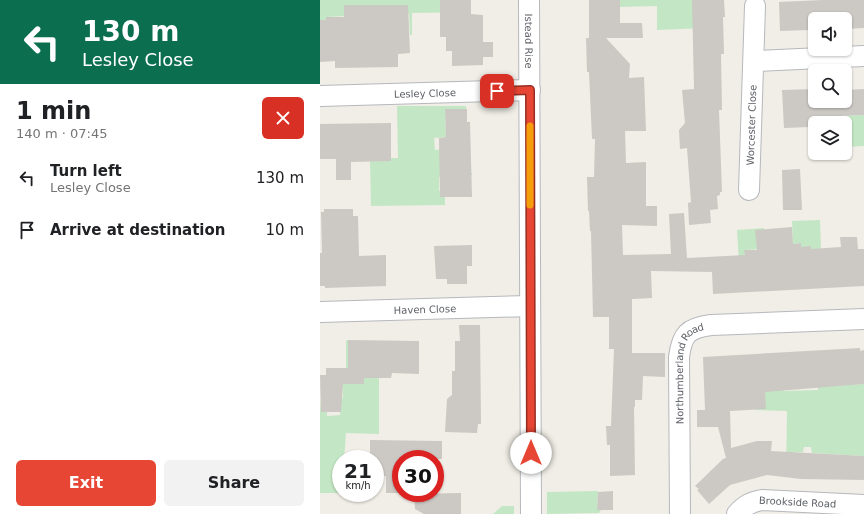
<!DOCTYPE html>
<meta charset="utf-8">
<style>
:root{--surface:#fff;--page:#f2f2f2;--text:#202124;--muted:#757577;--accent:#e84634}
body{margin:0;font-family:"DejaVu Sans",sans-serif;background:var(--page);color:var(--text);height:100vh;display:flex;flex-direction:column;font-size:15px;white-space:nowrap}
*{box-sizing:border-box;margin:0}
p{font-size:13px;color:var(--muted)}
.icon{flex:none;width:22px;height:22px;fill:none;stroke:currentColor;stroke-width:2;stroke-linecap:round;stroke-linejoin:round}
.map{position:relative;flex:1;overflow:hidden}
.side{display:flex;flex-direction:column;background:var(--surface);width:320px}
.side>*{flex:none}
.banner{background:#0b6e4f;color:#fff;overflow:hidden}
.tools{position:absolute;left:488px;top:12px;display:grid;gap:8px}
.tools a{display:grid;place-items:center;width:44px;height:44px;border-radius:6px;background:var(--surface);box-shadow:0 1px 3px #0004;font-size:20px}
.speed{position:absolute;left:12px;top:450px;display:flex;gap:8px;font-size:20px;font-weight:700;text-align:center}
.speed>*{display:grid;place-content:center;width:52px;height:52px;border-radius:50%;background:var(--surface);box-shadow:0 1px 3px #0004;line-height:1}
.speed small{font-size:10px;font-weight:400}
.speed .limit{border:6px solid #d22;background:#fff;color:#111}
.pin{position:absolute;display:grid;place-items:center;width:34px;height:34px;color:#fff;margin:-17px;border-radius:8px;box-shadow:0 2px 6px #0006}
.me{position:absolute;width:44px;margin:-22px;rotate:0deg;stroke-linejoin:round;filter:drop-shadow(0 0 3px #0008)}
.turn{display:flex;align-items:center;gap:14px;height:84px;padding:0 16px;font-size:18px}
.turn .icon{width:52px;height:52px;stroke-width:2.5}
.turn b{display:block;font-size:28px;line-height:34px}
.round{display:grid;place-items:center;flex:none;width:42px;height:42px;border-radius:6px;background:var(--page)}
.head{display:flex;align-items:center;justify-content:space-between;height:68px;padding:0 16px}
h1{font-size:24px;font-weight:700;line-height:30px}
.cta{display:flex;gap:8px;margin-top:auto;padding:8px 16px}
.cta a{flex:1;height:46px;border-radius:6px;background:var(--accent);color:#fff;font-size:16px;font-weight:700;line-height:46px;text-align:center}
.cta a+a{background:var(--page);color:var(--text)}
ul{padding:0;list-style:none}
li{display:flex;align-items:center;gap:12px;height:52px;padding:0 16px}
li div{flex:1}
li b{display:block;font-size:15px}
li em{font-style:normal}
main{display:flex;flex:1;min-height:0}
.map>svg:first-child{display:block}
.green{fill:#c3e7c4}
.building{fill:#ccc8c3}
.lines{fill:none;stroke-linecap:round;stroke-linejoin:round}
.street-casing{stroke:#b6b8bd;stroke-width:22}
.street{stroke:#fff;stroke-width:20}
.route-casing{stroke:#972e22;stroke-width:10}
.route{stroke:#e84634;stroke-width:7}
.slow{stroke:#f59e0b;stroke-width:7}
.labels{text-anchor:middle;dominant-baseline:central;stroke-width:3;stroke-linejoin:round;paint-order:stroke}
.street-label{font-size:10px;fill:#5e6166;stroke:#fff}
</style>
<main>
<section class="side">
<div class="banner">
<div class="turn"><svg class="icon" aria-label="left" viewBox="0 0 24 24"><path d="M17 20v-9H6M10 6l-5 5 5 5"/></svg><div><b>130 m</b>Lesley Close</div></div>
</div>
<div class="head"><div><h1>1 min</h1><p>140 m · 07:45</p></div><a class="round" style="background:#d93025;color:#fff"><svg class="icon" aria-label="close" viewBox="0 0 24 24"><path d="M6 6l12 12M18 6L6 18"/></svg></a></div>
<ul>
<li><svg class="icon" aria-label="left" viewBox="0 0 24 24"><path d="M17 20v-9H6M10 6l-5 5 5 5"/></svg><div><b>Turn left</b><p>Lesley Close</p></div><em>130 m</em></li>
<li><svg class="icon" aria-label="arrive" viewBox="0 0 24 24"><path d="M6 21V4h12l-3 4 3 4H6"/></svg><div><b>Arrive at destination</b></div><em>10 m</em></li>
</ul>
<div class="cta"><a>Exit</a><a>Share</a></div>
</section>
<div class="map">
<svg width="544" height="514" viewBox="0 0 544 514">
<rect width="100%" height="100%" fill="#f0eee6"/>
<g class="green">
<path d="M 0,0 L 120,0 L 121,11 L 152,12 L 92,13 L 92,35 L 90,35 L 89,14 L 61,15 L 60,5 L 49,5 L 49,15 L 6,17 L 6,34 L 0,20 Z"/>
<path d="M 300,0 L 372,0 L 386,28 L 337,30 L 337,6 L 297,7 Z"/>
<path d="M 77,106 L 146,106 L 146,109 L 125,109 L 126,137 L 114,138 L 115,150 L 126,149 L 148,173 L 152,173 L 152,175 L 125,175 L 125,177 L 119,177 L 119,191 L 125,191 L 125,205 L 51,206 L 50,161 L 65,161 L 70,158 L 78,158 Z"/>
<path d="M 522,114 L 522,116 L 544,115 L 544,146 L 525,147 L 525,123 L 495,123 L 495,148 L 492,148 L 490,115 Z"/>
<path d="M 500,220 L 501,249 L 491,249 L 491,247 L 481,247 L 481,243 L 473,244 L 472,221 Z"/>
<path d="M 444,228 L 445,249 L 425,250 L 425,262 L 419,262 L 417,230 Z"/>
<path d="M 28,340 L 30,384 L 44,384 L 44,375 L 59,377 L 59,434 L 26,433 L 24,459 L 21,459 L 21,493 L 0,493 L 0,399 L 1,412 L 7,412 L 7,416 L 20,415 L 20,398 L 23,398 L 22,368 L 26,368 L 26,341 Z"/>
<path d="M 462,383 L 463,391 L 498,390 L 498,387 L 544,384 L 544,456 L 492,453 L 491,447 L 484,447 L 483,452 L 474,452 L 466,462 L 466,478 L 467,411 L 435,410 L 434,395 Z"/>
<path d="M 278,491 L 277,510 L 281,510 L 279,513 L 227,514 L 227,492 Z"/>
<path d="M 182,506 L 194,506 L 194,514 L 173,514 Z"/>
</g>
<g class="building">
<path d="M 120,0 L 151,0 L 151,14 L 163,15 L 163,42 L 173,42 L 173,57 L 163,57 L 163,65 L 132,66 L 132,51 L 126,51 L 126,37 L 120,37 Z"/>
<path d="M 269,0 L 300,0 L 300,23 L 322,23 L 323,38 L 286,38 L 310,64 L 309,78 L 324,77 L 326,131 L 305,131 L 306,163 L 326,162 L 326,206 L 337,206 L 337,226 L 302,225 L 303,255 L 351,254 L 349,214 L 364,213 L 367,258 L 425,255 L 424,250 L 437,250 L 435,230 L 472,227 L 473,244 L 481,243 L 481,247 L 491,246 L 491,249 L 521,247 L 520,237 L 537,237 L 538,249 L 544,249 L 544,286 L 393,294 L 392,272 L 331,271 L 332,298 L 312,299 L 312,353 L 345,353 L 345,377 L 323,376 L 322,400 L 315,400 L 315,407 L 314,407 L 315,475 L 290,476 L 290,445 L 287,445 L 286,426 L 291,426 L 294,349 L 289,349 L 289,317 L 273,317 L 271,231 L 270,231 L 269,211 L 268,211 L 267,177 L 274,177 L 275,139 L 272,139 L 269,72 L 267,72 L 266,38 L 269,38 Z"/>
<path d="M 372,0 L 404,0 L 405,17 L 403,17 L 404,54 L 401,54 L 402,110 L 399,110 L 402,192 L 400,192 L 400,195 L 397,196 L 398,209 L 390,210 L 391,223 L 369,225 L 368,203 L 371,202 L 367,148 L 360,149 L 359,130 L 365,123 L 362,90 L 374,89 Z"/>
<path d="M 503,0 L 544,0 L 544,28 L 525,29 L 525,19 L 489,19 L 489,30 L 460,31 L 459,2 Z"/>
<path d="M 24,5 L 88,5 L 90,53 L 78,54 L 78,67 L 15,68 L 15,61 L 0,62 L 0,20 L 6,20 L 6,17 L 24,17 Z"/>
<path d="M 495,89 L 495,101 L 526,101 L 525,90 L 544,89 L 544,115 L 490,117 L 490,127 L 464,128 L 462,90 Z"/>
<path d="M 125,109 L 147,109 L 147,122 L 150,122 L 152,197 L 120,197 L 119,138 L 126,137 Z"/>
<path d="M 71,123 L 71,161 L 31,162 L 31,180 L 16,180 L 16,159 L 0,159 L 0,124 Z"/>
<path d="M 480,169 L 482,210 L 463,210 L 462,170 Z"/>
<path d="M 4,209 L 33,209 L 33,216 L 38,216 L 39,256 L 66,255 L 66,286 L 5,288 L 5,286 L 0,286 L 0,253 L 2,253 L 1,212 L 4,212 Z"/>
<path d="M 152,245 L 152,266 L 147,266 L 147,284 L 127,284 L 127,279 L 116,279 L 114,246 Z"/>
<path d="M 139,325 L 160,325 L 161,424 L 158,424 L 157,433 L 125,432 L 127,399 L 132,395 L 132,371 L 135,371 L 135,341 L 140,341 Z"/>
<path d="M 28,340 L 99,341 L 99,374 L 72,373 L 71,378 L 44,378 L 44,384 L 23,384 L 21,412 L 1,412 L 0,375 L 6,375 L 6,368 L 28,368 Z"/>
<path d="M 540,348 L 540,351 L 544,350 L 544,384 L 445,392 L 446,409 L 410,411 L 411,448 L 437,441 L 452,441 L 451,451 L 544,456 L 544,480 L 481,479 L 447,475 L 410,485 L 389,504 L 377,490 L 379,489 L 375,486 L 403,459 L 406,458 L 398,427 L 377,427 L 377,410 L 385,410 L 383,357 Z"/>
<path d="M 50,440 L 122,441 L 122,459 L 81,459 L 81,493 L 66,493 L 66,476 L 55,476 L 55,459 L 50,459 Z"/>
<path d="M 293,491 L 293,510 L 277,510 L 278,492 Z"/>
<path d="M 141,493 L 141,514 L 104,514 L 95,509 L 94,494 Z"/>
</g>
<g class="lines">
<defs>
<g id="street">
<path id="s1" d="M 209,0 L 211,514"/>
<path d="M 434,61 L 544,56"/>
<path id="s2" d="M 0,96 L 210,90"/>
<path id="s3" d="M 429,190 L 435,6"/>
<path id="s4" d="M 0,312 L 210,306"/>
<path id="s5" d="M 360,514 L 359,357 C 362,334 368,328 391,325 L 544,319"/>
<path id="s6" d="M 417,514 C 425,505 431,502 442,500 L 544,505"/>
</g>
</defs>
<use href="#street" class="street-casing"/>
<use href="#street" class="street"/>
</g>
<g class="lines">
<defs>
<path id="route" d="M 177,91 L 210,90 L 211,453"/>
</defs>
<use href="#route" class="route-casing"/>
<use href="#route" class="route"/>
<path class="slow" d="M 210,126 L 210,205"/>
</g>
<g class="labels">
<g class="street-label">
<text stroke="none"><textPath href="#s1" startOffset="41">Istead Rise</textPath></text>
<text stroke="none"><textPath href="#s2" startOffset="105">Lesley Close</textPath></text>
<text stroke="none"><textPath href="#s3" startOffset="65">Worcester Close</textPath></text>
<text stroke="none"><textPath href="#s4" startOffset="105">Haven Close</textPath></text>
<text stroke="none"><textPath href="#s5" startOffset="145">Northumberland Road</textPath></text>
<text stroke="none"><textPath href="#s6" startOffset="65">Brookside Road</textPath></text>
</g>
</g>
</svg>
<div class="tools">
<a><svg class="icon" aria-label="sound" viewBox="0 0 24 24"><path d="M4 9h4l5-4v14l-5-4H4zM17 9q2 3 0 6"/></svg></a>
<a><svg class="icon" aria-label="search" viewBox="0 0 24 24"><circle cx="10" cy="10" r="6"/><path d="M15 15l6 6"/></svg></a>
<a><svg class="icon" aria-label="layers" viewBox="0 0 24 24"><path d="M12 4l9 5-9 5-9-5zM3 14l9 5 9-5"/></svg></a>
</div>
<div class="speed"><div>21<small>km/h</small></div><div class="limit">30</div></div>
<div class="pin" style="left:177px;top:91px;background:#d93025"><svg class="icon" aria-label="arrive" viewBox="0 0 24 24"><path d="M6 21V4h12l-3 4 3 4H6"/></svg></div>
<svg class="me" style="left:211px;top:453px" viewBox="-20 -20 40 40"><circle r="19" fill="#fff"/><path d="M0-13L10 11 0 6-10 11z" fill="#e84634"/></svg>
</div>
</main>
